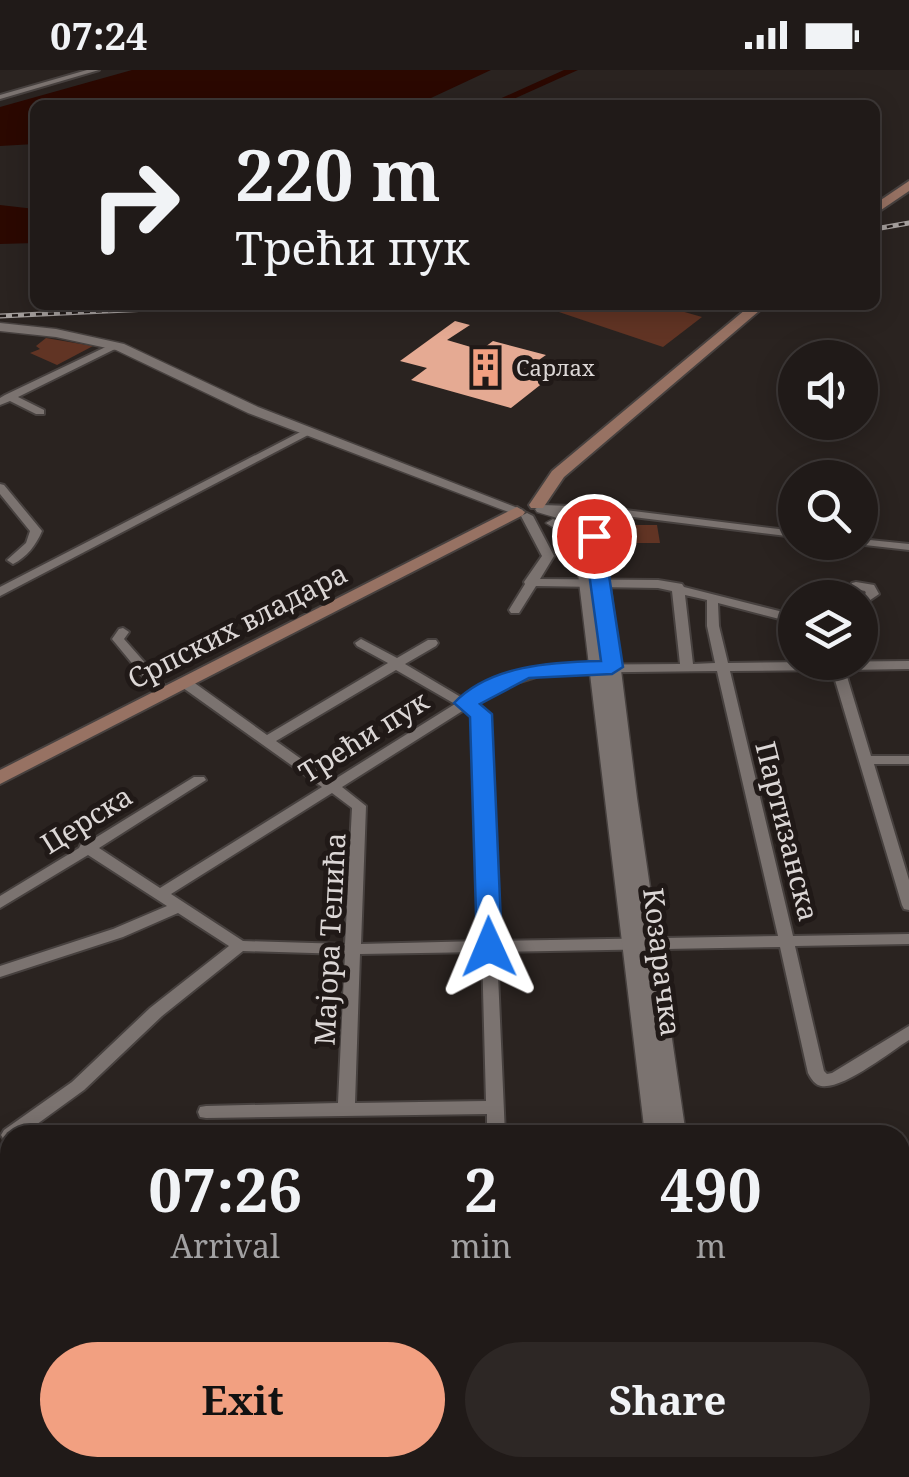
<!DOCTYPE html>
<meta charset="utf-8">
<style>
:root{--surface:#201a18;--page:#2d2725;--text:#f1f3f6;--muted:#a2a1a2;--line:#3d3837;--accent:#f2a081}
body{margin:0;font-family:"Noto Serif",serif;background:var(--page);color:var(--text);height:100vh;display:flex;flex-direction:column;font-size:38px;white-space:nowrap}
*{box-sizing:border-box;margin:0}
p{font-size:32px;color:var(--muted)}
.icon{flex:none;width:55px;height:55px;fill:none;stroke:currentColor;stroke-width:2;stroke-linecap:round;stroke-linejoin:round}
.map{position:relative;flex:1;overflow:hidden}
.details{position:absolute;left:0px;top:1055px;width:910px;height:352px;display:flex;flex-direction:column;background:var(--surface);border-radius:30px 30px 0 0;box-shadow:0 5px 25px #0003,0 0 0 2px var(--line)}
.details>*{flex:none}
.guide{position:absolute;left:30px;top:30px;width:850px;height:210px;border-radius:15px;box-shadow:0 5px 25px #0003,0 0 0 2px var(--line);background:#201a18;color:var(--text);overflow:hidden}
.tools{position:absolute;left:778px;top:270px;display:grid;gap:20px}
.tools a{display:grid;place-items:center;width:100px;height:100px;border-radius:50%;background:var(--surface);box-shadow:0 5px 25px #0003,0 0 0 2px var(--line);font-size:50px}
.pin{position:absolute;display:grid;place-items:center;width:85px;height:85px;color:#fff;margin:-42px;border:5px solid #fff;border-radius:50%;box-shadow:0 2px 10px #0007}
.me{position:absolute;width:110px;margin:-55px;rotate:359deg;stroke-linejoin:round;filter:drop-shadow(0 0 8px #0008)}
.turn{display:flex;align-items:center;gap:35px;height:210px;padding:0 40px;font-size:45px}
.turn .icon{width:130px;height:130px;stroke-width:2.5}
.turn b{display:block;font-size:70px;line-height:85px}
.eta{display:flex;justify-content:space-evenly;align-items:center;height:170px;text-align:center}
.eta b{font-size:60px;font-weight:700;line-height:70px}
.primary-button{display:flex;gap:20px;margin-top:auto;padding:20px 40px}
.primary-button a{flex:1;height:115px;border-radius:60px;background:var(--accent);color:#111;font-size:40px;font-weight:700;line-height:115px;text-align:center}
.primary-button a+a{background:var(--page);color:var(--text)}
.status{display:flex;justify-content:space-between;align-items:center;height:70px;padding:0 50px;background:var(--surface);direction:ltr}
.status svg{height:28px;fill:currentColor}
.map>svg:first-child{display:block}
.green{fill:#613424}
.water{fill:#2b0800}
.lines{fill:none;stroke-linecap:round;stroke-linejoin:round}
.river{fill:#2b0800;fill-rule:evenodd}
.building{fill:#e5aa93}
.minor-casing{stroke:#47413f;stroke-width:4}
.tertiary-casing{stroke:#47413f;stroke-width:3}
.secondary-casing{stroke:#47413f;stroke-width:4}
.minor{fill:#7b7370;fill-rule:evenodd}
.tertiary{fill:#7b7370;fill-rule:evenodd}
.secondary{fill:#977263;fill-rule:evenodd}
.rail-casing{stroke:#a59f9d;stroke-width:5}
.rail{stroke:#201917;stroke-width:2.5;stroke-dasharray:6;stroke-linecap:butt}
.route{fill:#1a73e8;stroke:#114b97;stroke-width:2.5}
.labels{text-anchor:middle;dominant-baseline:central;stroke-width:10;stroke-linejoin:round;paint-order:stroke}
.far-poi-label{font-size:22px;fill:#dcd7d6;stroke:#201917;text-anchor:start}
.street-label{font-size:28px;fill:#dcd7d6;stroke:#201917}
</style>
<div class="status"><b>07:24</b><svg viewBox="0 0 49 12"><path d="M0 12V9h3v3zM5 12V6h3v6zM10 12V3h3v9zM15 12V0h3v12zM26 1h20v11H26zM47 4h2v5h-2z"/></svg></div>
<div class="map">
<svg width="909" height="1407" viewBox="0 0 909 1407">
<rect width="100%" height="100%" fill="#2a2320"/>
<g class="green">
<path d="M 538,235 L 660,235 L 702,247 L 663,277 Z"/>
<path d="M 46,268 L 93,276 L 57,295 L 30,283 L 40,279 L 36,276 Z"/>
<path d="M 601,455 L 657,455 L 660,473 L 603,473 Z"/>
<path d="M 724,1398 L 771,1398 L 857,1407 L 709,1407 Z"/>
</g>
<g class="water">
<path d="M 132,0 L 491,0 L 416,35 L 35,35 L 35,74 L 0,76 L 0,37 Z"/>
<path d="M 0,135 L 35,139 L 35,173 L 0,174 Z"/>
</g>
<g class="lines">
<path class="river" d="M 564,0 L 578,0 L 500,35 L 486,35 Z"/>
</g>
<path class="building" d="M 455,251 L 470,255 L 447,270 L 481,280 L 493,271 L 546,285 L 533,294 L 558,301 L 511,338 L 411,310 L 427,298 L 400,291 Z"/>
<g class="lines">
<defs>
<g id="minor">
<path d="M 87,0 L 99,0 L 0,29 L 0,25 Z"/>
<path d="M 114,273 L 119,276 L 117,278 L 18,327 L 44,340 L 44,344 L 36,344 L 10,331 L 0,335 L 0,328 L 5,325 Z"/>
<path d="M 308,358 L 313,361 L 312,363 L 0,526 L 0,517 Z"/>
<path d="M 0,414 L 4,415 L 42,461 C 36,475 27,487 13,494 L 7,490 L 26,473 L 30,461 L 0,424 Z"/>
<path d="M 542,435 L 601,437 L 795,461 L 795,467 L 601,443 L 538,440 L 538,436 Z"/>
<path d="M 527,443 L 533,446 L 554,486 L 540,509 L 658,510 L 682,514 L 684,517 L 795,545 L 795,553 L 718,533 L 719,556 L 728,593 L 909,591 L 909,599 L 845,600 L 871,686 L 909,686 L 909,694 L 874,694 L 909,810 L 909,840 L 904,839 L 902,835 L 832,600 L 730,601 L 793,866 L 909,864 L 909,874 L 795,876 L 824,1001 L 827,1004 L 832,1003 L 909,956 L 909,970 C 891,981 838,1024 818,1015 C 814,1013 810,1007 808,1003 L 780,877 L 497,882 L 505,1065 L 487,1065 L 487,1044 L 206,1048 L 200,1047 L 198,1042 L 200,1037 L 206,1036 L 338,1033 L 345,884 L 243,881 L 162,946 L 84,1020 L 22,1065 L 10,1065 L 10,1072 L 4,1070 L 1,1065 L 4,1060 L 72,1012 L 150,938 L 229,876 L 178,843 L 123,867 L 0,907 L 0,896 L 113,859 L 167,836 L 88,785 L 0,838 L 0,826 L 79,778 L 81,774 L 87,773 L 194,707 L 204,707 L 206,710 L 99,778 L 160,818 L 322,717 L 179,615 L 178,612 L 179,609 L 189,609 L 267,665 L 388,593 L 357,576 L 355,573 L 361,569 L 397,588 L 428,570 L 436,570 L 438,573 L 436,576 L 405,594 L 464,629 L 490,612 L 548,595 L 680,594 L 672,521 L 658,518 L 536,516 L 519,543 L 511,543 L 509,540 L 525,514 L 524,512 L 542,486 L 521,446 ZM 685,525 L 707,530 L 707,556 L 715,593 L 693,594 ZM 396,600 L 455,634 L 332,711 L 276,671 ZM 717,601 L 778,866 L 497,871 L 488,644 L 473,634 L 500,618 L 549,603 ZM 464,640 L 474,646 L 481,871 L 361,874 L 366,736 L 342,717 ZM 332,723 L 352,738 L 345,874 L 243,871 L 171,824 ZM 482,882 L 486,1031 L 355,1033 L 360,884 Z"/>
<path d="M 860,469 L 909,474 L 909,480 L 856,474 L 855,472 L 860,472 Z"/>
<path d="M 856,512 L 874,515 L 879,524 L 860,537 L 860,528 L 866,523 L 865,521 L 860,520 L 855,528 L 843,528 L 852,513 Z"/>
<path d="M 123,558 L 129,562 L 124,569 L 169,620 L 170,623 L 169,626 L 159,626 L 112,569 L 119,559 Z"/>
<path d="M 909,1201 L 909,1217 L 900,1221 L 900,1205 Z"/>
<path d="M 10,1331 L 10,1349 L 0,1350 L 0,1332 Z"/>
<path d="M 900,1376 L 909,1378 L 909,1396 L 900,1394 Z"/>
<path d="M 324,1398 L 344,1398 L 346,1407 L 326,1407 Z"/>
</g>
<g id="tertiary">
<path d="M 0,253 L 56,259 L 124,274 L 258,337 L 523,440 L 521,443 L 511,443 L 248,343 L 116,280 L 56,267 L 0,261 Z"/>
<path d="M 542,435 L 580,448 L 596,437 L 606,437 L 608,440 L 590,455 L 606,480 L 637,728 L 686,1065 L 645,1065 L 575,478 L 567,466 L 546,453 L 553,449 L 578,460 L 589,478 L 602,571 C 599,548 597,484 586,468 C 576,452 554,447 537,442 L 535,439 Z"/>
<path d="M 680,1398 L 706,1398 L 709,1407 L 683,1407 Z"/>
</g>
<g id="secondary">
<path d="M 909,111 L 909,121 L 875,144 L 875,134 Z"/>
<path d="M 751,235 L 766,235 L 564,407 L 543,438 L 531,438 L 529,435 L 552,401 Z"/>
<path d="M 517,437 L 525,442 L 523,445 L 0,714 L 0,700 Z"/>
</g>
</defs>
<use href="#minor" class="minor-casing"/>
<use href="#tertiary" class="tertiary-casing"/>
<use href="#secondary" class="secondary-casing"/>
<use href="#minor" class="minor"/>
<use href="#tertiary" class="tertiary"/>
<use href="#secondary" class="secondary"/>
<defs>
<g id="rail">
<path d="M 875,159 L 909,153"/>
<path d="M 0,246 L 235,235"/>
</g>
</defs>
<use href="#rail" class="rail-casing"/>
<use href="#rail" class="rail"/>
</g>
<path class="route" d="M 594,461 L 603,466 L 623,597 L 612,604 L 529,608 L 480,634 L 492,644 L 502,877 L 489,886 L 477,877 L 470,647 L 454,633 C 490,595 552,592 601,591 L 584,466 Z"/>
<defs>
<symbol id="building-bare" viewBox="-9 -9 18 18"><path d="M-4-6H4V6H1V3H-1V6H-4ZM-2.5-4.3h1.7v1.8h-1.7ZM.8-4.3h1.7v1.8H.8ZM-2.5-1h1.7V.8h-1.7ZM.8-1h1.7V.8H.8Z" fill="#f2a081" stroke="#201917" stroke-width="2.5" paint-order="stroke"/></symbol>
</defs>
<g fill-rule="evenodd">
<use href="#building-bare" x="458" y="270" width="55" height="55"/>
</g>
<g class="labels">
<g class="far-poi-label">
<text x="516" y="297">Сарлах</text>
</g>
<g class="street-label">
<text transform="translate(237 555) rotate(-27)">Српских владара</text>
<text transform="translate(363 666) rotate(-32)">Трећи пук</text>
<text transform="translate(86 749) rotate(-32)">Церска</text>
<text transform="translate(788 761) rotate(76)">Партизанска</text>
<text transform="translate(329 869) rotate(-87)">Мајора Тепића</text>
<text transform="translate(663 892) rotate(83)">Козарачка</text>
</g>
</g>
</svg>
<div class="tools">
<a><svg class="icon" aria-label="sound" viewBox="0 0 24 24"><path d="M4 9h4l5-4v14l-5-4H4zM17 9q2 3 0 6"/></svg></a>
<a><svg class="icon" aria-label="search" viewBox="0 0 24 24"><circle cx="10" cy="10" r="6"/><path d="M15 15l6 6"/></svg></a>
<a><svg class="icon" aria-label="layers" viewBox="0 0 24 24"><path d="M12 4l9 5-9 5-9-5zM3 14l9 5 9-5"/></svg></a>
</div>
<div class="pin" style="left:594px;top:466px;background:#d93025"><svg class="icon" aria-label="arrive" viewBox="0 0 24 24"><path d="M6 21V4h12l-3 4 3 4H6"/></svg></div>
<svg class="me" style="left:489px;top:877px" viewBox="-20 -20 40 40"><path d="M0-17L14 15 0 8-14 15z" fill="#1a73e8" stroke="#fff" stroke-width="4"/></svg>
<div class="guide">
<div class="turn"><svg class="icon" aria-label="right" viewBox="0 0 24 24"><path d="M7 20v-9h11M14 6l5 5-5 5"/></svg><div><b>220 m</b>Трећи пук</div></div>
</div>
<section class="details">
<div class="eta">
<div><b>07:26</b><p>Arrival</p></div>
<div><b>2</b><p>min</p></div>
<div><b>490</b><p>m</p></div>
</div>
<div class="primary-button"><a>Exit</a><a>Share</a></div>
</section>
</div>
